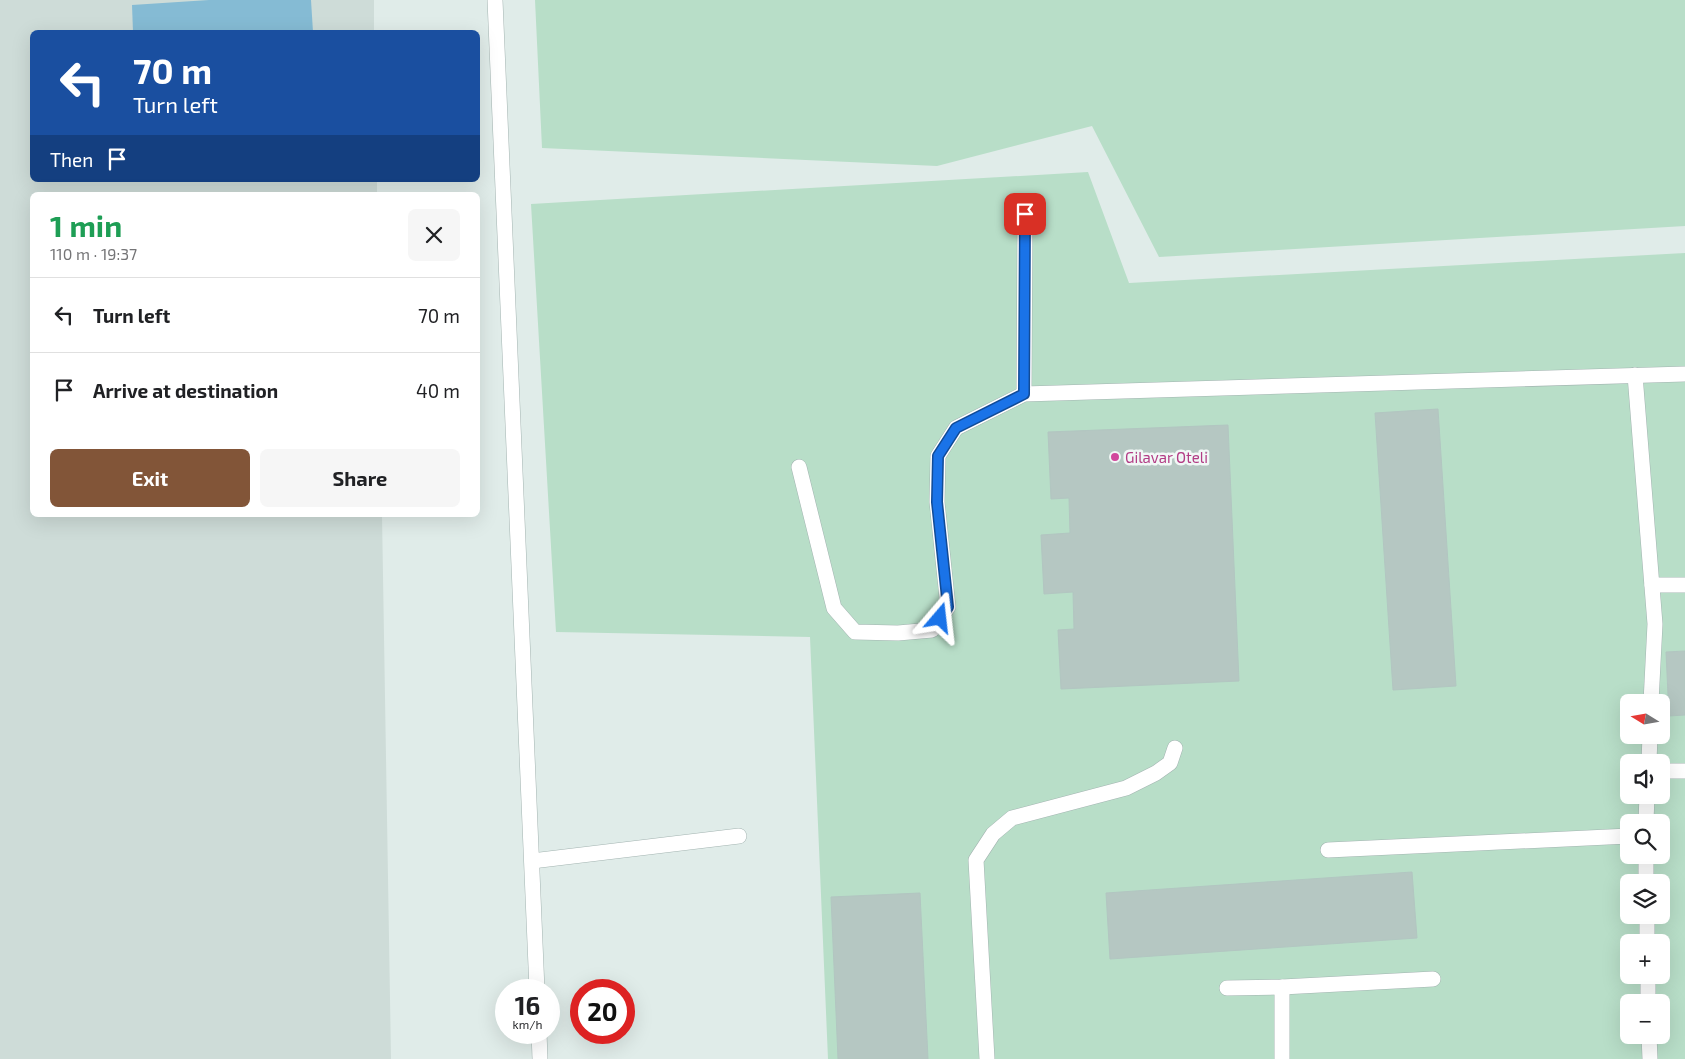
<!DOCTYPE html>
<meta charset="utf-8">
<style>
:root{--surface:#fff;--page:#f6f6f6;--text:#202124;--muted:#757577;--line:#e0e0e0;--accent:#825538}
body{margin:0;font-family:"Exo 2",sans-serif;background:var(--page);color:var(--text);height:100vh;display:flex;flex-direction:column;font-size:19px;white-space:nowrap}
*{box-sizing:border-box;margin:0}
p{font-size:16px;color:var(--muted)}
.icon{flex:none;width:28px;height:28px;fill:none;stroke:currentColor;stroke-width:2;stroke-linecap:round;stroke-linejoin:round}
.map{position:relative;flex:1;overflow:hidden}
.sheet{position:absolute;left:30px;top:192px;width:450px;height:325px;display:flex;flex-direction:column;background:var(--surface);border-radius:8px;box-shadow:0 5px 20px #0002}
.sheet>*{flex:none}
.top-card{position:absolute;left:30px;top:30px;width:450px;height:152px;border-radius:8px;box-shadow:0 5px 20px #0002;background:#1a4fa0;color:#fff;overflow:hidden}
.needle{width:32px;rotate:281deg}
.controls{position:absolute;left:1620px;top:694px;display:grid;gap:10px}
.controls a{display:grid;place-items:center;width:50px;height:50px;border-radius:8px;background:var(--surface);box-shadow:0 5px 20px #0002;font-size:25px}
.speed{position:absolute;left:495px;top:979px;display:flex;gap:10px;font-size:25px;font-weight:700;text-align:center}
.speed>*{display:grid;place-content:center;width:65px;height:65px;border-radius:50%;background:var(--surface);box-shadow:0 5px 20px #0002;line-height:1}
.speed small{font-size:12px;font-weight:400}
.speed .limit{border:8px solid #d22;background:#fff;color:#111}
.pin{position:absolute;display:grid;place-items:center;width:42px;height:42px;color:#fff;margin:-21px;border-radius:10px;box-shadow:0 2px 8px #0006}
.me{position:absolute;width:55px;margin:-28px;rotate:17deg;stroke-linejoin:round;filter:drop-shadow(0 0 4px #0008)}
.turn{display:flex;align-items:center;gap:18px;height:105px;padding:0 20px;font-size:22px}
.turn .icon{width:65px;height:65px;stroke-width:2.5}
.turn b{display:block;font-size:35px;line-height:42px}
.then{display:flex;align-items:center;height:48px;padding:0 20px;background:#0003;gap:10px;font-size:19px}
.round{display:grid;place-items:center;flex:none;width:52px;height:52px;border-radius:8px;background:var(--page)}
.headline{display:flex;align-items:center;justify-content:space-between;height:85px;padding:0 20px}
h1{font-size:30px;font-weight:700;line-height:38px;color:#1e9e55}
.primary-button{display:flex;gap:10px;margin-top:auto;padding:10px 20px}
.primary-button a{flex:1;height:58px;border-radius:8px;background:var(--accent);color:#fff;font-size:20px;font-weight:700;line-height:58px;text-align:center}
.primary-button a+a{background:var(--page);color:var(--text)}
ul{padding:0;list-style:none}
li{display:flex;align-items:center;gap:15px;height:75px;padding:0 20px;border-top:1px solid var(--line)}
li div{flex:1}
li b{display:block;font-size:19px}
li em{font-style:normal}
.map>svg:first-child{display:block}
.built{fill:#cedcd8}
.green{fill:#b8dec8;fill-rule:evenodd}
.water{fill:#85bbd4}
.building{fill:#b5c7c2;stroke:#b2c6c1}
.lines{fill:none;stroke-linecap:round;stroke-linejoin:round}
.minor-casing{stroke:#a3b4b1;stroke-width:16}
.minor{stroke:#fff;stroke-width:15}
.route-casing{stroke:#114b97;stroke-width:12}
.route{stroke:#1a73e8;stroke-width:9}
.hotel-dot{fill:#d1479c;stroke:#f1f8f6;stroke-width:2}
.labels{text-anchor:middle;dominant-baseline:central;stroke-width:5;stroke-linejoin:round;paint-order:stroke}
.hotel-label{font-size:15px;fill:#b23c85;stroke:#f1f8f6;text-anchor:start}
</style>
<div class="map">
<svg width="1685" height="1059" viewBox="0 0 1685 1059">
<rect width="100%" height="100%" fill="#e0ece9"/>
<path class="built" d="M 0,0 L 374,0 L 374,32 L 32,32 L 32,180 L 377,180 L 377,195 L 32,195 L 32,515 L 382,515 L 391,1059 L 0,1059 Z"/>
<g class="green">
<path d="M 535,0 L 1685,0 L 1685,226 L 1159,257 L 1092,126 L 937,166 L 542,148 Z"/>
<path d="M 1088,172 L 1129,283 L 1685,253 L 1685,1059 L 828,1059 L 810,637 L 556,632 L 531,204 ZM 1629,702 L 1661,702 L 1661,735 L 1629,735 ZM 1629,762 L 1661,762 L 1661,795 L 1629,795 ZM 1629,822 L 1661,822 L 1661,855 L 1629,855 ZM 1629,882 L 1661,882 L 1661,915 L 1629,915 ZM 1629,942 L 1661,942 L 1661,975 L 1629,975 ZM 1629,1002 L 1661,1002 L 1661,1035 L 1629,1035 Z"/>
</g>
<path class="water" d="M 209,0 L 311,0 L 313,32 L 133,32 L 132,5 Z"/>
<g class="building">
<path d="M 1438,409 L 1456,686 L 1393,690 L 1375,413 Z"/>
<path d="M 1228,425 L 1239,681 L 1061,689 L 1058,630 L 1074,629 L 1073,592 L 1044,594 L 1041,535 L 1070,533 L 1069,498 L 1051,499 L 1048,432 Z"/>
<path d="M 1685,651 L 1685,715 L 1669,716 L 1666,652 Z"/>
<path d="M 1412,872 L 1417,938 L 1110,959 L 1106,893 Z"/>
<path d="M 920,893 L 928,1059 L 838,1059 L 831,897 Z"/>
</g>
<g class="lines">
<defs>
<g id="minor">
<path d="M 495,0 L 537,990"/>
<path d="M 1635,375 L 1655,624 L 1651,702"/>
<path d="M 1024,394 L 1025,214"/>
<path d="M 799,467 L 834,608 L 855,632 L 898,633 L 932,630 L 948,607 L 937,502 L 938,456 L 956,428 L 1024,394 L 1685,374"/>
<path d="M 1652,585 L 1685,585"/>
<path d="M 1649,762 L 1650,735"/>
<path d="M 1661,771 L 1685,771"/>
<path d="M 1646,822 L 1647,795"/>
<path d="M 1328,850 L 1629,836"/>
<path d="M 1646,855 L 1646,882"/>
<path d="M 532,861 L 739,836"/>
<path d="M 1647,915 L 1647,942"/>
<path d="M 1648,975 L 1648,1002"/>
<path d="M 1282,987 L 1282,1059"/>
<path d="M 1227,988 L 1282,987 L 1433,979"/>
<path d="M 539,1032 L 540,1059"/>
<path d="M 1649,1035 L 1650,1059"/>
<path d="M 987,1059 L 976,860 L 993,834 L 1012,818 L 1126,788 L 1156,773 L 1170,763 L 1175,748"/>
</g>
</defs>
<use href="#minor" class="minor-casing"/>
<use href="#minor" class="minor"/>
</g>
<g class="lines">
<defs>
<path id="route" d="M 940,618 L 948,607 L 937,502 L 938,456 L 956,428 L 1024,394 L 1025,214"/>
</defs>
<use href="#route" class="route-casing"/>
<use href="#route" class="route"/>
</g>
<circle class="hotel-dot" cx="1115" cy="457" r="5"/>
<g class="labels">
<g class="hotel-label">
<text x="1125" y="457">Gilavar Oteli</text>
</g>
</g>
</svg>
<div class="controls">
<a><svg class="needle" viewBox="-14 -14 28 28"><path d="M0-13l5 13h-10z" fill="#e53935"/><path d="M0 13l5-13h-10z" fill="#757577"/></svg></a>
<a><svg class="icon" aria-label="sound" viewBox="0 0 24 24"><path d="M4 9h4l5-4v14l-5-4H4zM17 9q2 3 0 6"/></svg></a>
<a><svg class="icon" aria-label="search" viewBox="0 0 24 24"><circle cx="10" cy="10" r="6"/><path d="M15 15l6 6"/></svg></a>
<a><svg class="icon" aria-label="layers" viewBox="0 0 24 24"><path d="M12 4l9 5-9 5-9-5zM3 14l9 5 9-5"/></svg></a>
<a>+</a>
<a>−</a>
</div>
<div class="speed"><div>16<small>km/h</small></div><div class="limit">20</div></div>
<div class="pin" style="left:1025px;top:214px;background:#d93025"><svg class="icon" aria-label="arrive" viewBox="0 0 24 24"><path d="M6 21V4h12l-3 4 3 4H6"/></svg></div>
<svg class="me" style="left:940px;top:618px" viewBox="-20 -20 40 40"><path d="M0-17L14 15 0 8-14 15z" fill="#1a73e8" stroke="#fff" stroke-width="4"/></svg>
<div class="top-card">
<div class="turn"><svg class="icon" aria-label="left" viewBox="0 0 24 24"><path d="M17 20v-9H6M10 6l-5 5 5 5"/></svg><div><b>70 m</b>Turn left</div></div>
<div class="then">Then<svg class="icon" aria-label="arrive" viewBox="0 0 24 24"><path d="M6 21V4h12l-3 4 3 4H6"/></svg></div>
</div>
<section class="sheet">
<div class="headline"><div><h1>1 min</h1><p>110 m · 19:37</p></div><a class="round"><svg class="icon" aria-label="close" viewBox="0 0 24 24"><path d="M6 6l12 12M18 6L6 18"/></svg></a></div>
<ul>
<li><svg class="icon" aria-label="left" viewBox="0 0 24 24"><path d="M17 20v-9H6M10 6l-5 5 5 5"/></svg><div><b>Turn left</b></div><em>70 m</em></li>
<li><svg class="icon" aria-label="arrive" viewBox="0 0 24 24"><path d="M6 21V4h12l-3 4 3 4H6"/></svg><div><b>Arrive at destination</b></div><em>40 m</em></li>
</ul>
<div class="primary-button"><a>Exit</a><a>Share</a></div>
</section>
</div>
